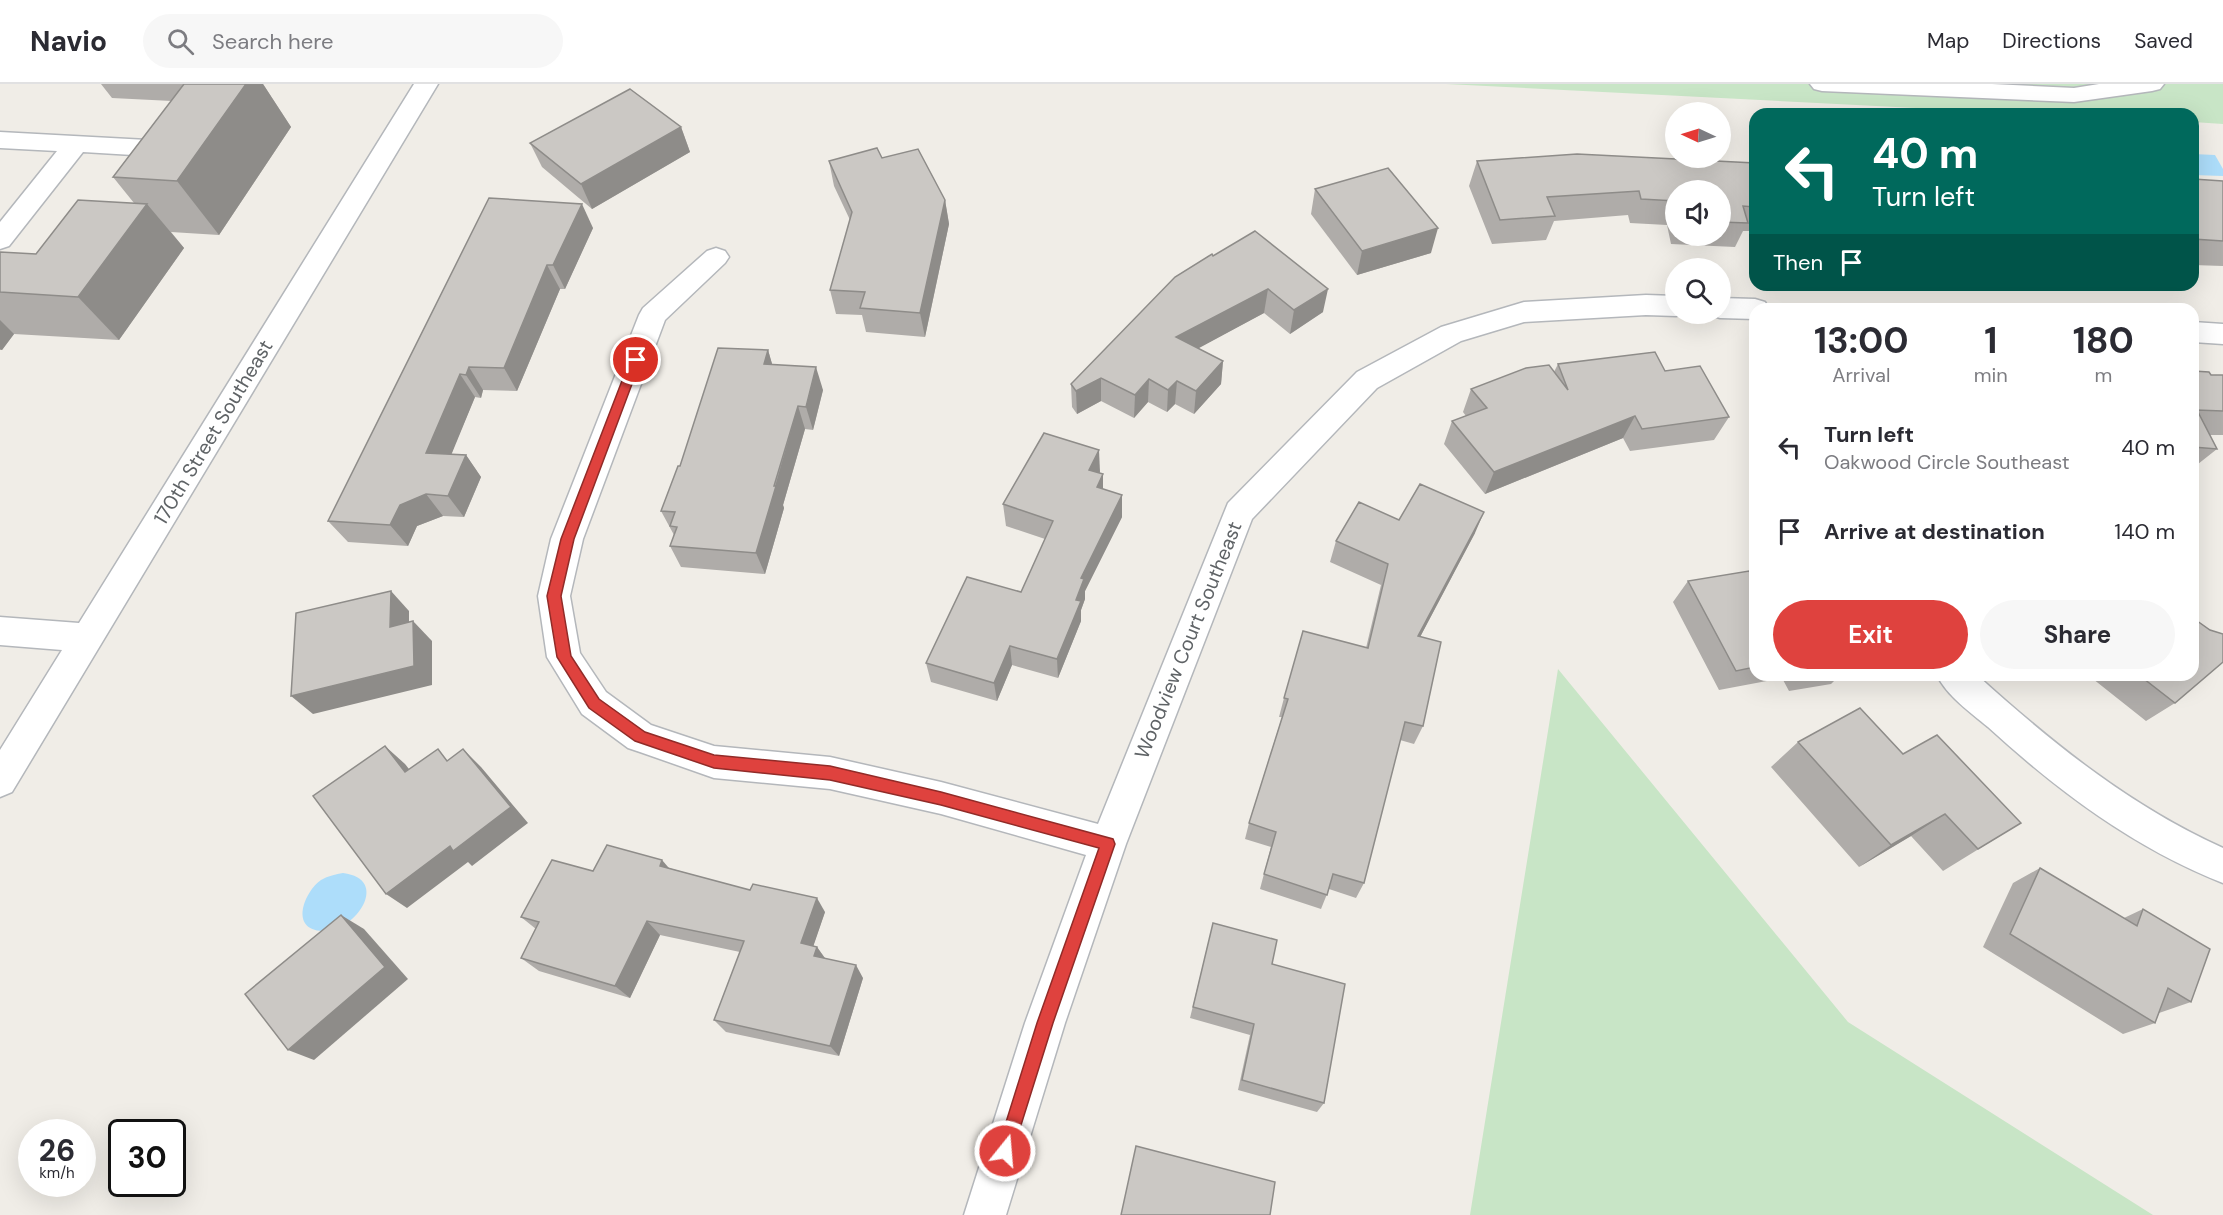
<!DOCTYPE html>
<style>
:root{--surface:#fff;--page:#f7f7f7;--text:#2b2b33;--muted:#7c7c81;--line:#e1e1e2;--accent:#df423e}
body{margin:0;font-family:"DM Sans",sans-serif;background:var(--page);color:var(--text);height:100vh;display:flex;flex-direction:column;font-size:22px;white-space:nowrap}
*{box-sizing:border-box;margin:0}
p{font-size:20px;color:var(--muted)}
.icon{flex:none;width:33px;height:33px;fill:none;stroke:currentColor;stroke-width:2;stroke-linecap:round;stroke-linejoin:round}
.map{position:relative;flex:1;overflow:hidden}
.panel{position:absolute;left:1749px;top:219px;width:450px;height:378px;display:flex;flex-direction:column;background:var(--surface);border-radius:18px;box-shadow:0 6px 24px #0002}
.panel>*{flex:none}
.guide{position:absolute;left:1749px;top:24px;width:450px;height:183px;border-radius:18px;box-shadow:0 6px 24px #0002;background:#00695c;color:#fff;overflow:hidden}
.needle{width:39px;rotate:274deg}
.controls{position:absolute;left:1665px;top:18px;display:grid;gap:12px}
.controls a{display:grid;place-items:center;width:66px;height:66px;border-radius:50%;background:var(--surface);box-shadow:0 6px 24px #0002;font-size:30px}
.speed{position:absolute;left:18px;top:1035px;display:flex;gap:12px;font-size:30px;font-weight:700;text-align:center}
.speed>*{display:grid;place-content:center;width:78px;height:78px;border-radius:50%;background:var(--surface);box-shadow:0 6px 24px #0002;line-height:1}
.speed small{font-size:15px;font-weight:400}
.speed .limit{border:3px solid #111;border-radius:9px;background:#fff;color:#111}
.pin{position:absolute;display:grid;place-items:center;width:51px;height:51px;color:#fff;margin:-26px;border:3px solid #fff;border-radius:50%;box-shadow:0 2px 6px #0007}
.me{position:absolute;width:66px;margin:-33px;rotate:17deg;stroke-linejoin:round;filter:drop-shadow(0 0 4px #0008)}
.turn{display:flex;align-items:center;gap:21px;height:126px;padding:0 24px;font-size:27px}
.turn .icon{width:78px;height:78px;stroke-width:2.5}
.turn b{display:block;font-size:42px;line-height:51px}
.then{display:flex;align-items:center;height:57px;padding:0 24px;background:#0003;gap:12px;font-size:22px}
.eta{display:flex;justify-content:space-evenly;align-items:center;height:102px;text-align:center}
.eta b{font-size:36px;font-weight:700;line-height:42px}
.cta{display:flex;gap:12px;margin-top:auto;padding:12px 24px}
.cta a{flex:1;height:69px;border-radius:36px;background:var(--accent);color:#fff;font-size:24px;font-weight:700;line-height:69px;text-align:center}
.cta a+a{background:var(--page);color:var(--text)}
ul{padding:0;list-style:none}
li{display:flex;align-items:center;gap:18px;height:84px;padding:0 24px}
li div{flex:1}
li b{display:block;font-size:22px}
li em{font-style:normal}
header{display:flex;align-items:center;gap:36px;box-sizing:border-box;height:84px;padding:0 30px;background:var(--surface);border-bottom:2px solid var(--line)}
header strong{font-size:28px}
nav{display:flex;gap:33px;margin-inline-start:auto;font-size:21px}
.search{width:420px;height:54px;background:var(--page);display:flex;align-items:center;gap:15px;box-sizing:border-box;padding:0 21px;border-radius:33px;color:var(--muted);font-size:22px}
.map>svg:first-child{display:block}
.green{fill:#c8e5c6}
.water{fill:#adddfa}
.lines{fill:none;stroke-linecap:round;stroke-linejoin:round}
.minor-casing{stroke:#b4b7bb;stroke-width:3}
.minor{fill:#fff;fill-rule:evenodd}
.wall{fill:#afaca9;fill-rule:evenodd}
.shaded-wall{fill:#8e8c89}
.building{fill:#cbc8c4;stroke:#8e8c89;stroke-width:1.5}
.route{fill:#df423e;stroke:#912b28;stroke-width:1.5}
.labels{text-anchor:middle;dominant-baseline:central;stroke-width:6;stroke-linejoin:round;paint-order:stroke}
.street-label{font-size:20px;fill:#5f6366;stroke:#fff}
</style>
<header>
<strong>Navio</strong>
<div class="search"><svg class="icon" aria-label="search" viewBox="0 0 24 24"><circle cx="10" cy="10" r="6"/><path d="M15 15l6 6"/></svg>Search here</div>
<nav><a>Map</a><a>Directions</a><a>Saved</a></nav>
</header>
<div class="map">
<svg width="2223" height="1131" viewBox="0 0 2223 1131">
<rect width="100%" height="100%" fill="#f0ede7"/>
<g class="green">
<path d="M 1446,0 L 2223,0 L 2223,40 L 2193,38 L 2193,30 L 2033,30 Z"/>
<path d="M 1558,585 L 1848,938 L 2153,1131 L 1470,1131 Z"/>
</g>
<g class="water">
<path d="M 2193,70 L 2215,71 L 2223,85 L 2223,92 L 2193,91 Z"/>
<path d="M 343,789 C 391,795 356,848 323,847 C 289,846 304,808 321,796 C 328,792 336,790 343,789 Z"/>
</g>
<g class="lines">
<defs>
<g id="minor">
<path d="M 414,0 L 438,0 L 12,708 L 0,713 L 0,666 L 62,566 L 0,561 L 0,533 L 79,539 Z"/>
<path d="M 1810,0 L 1992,0 L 2074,4 L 2099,0 L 2164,0 L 2160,5 L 2152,7 L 2074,18 L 1822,7 L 1814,5 Z"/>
<path d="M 0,48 L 166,57 L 175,59 L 178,65 L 175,71 L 166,73 L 83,68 L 9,162 L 0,165 L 0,138 L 57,67 L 0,64 Z"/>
<path d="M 716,164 L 725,167 L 729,173 L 725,179 L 665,236 L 583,455 L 570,512 L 580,569 L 606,608 L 651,641 L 714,662 L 830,673 L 941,698 L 1098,740 L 1228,419 L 1357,288 L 1441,243 L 1524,218 L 1646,211 L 1676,212 L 1676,230 L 1684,230 L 1676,232 L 1646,231 L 1524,238 L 1461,257 L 1377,304 L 1252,435 L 1126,760 L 1065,939 L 1006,1131 L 964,1131 L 1025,939 L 1086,771 L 941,730 L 830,705 L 714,694 L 640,668 L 628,664 L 582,630 L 547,573 L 538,512 L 551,455 L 639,231 L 643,224 L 707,167 Z"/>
<path d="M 1720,214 L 1755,215 L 1765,218 L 1769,225 L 1755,225 L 1755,235 L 1720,234 L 1710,231 L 1720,230 Z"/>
<path d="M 2193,238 L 2223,240 L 2223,260 L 2193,258 Z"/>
<path d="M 1937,591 L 1977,591 C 2052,659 2130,722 2223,764 L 2223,799 C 2134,764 2058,707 1988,643 C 1970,628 1947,612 1937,591 Z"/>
</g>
</defs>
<use href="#minor" class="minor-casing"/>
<use href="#minor" class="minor"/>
</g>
<g class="wall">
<path d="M 101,0 L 263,0 L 291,43 L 219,151 L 171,148 L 184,164 L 119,256 L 14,250 L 2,266 L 0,266 L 0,168 L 36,170 L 134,119 L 113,93 L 172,17 L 112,14 Z"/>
<path d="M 681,43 L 690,68 L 592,125 L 542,83 L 530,59 Z"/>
<path d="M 882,74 L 945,116 L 949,140 L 925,253 L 866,248 L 862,231 L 836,230 L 830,206 L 850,136 L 834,102 L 829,77 Z"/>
<path d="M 1477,77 L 1755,79 L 1755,147 L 1743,147 L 1735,163 L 1671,160 L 1667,141 L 1630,139 L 1628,131 L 1554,137 L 1546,156 L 1492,160 L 1469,102 ZM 1676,106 L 1720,106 L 1720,152 L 1676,152 Z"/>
<path d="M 2193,95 L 2223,97 L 2223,182 L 2193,181 Z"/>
<path d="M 1315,105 L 1431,169 L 1357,191 L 1311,130 Z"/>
<path d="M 489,114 L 593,144 L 565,205 L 560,205 L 517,307 L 483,306 L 481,314 L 475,313 L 451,370 L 466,371 L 481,393 L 464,433 L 443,432 L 417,442 L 408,462 L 348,458 L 328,437 Z"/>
<path d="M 1213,172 L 1323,228 L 1290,250 L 1264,229 L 1198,264 L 1223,277 L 1221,300 L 1194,330 L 1175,320 L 1167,328 L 1148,318 L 1134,334 L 1101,317 L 1077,330 L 1072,323 L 1071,300 Z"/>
<path d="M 768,266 L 772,280 L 823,306 L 813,346 L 805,345 L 783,421 L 784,424 L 765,490 L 681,483 L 670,462 L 674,451 L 661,427 L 680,382 Z"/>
<path d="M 1558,280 L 1665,287 L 1729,333 L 1714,356 L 1630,367 L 1623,354 L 1485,410 L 1444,360 L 1452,337 L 1466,332 L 1463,328 L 1471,305 L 1554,288 Z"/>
<path d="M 2193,287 L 2211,291 L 2223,291 L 2223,351 L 2209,351 L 2217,365 L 2193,384 Z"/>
<path d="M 1099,366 L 1099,389 L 1103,405 L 1122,433 L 1085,507 L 1085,515 L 1081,526 L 1081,537 L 1058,594 L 1012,581 L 997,617 L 931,598 L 926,579 L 1021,508 L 1045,455 L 1006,442 L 1003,420 Z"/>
<path d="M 1399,436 L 1475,449 L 1420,553 L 1423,642 L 1414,660 L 1400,656 L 1364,799 L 1356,814 L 1329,805 L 1321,825 L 1260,805 L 1271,763 L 1245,755 L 1249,739 L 1282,633 L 1279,633 L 1284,614 L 1366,564 L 1381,501 L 1330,478 L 1336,457 Z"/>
<path d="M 1688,497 L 1755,498 L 1755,591 L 1840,591 L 1831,600 L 1789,607 L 1782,594 L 1719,606 L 1673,518 Z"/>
<path d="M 2193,534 L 2210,546 L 2223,550 L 2223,578 L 2175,619 L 2146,637 L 2088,591 L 2193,591 Z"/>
<path d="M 1798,658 L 1903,670 L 2021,739 L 1943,787 L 1911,752 L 1859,783 L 1771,683 Z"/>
<path d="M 669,784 L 825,828 L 813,862 L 817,863 L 825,874 L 863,894 L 839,972 L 726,948 L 714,936 L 740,868 L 660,851 L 630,914 L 539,887 L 521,874 L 536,845 L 521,833 L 593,787 Z"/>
<path d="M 2040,784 L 2124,834 L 2143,825 L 2191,918 L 2159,929 L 2155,939 L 2123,950 L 1983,863 L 2013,799 Z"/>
<path d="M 1213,839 L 1272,880 L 1324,1019 L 1317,1028 L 1238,1006 L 1250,951 L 1190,934 Z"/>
</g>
<g class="shaded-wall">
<path d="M 246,0 L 263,0 L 291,43 L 219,151 L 177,97 Z"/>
<path d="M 681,43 L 690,68 L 592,125 L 581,100 Z"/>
<path d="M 945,116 L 949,140 L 925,253 L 920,229 Z"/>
<path d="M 147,120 L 184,164 L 119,256 L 78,213 Z"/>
<path d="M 582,120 L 593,144 L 565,205 L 553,181 Z"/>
<path d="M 1438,144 L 1431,169 L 1357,191 L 1362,167 Z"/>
<path d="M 547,181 L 560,205 L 517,307 L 504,284 Z"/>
<path d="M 1268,205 L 1264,229 L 1175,277 L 1176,253 Z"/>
<path d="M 1328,205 L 1323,228 L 1290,250 L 1294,226 Z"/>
<path d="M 0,236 L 14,250 L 2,266 L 0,265 Z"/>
<path d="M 768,266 L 775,290 L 764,280 Z"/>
<path d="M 1223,277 L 1221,300 L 1194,330 L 1196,307 Z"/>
<path d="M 469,283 L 483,306 L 481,314 L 466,291 Z"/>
<path d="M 816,283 L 823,306 L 813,346 L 806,323 Z"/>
<path d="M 460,290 L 475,313 L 443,391 L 426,369 Z"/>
<path d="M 1101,294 L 1101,317 L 1077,330 L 1076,307 Z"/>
<path d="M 1149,295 L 1148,318 L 1134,334 L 1135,311 Z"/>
<path d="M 1177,297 L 1175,320 L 1167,328 L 1168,306 Z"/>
<path d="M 798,322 L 805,345 L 783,421 L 784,424 L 765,490 L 756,469 Z"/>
<path d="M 1635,332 L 1623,354 L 1485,410 L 1494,388 Z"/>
<path d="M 1099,366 L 1100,388 L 1090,408 L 1089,386 Z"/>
<path d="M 466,371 L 481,393 L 464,433 L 448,412 Z"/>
<path d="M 1103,390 L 1103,412 L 1097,403 Z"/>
<path d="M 426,410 L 443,432 L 417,442 L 408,462 L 390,441 L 400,421 Z"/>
<path d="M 1122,411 L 1122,433 L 1085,507 L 1085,515 L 1081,526 L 1081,537 L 1058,594 L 1057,575 L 1076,516 L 1081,494 Z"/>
<path d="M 1484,428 L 1475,449 L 1410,572 L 1418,552 Z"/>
<path d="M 391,507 L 409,527 L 409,562 L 390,543 Z"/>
<path d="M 413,537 L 432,557 L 432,601 L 313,630 L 291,612 Z"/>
<path d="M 1010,562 L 1012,581 L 997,617 L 994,599 Z"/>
<path d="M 385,662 L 405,680 L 425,705 L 405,688 Z"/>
<path d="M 463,665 L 481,683 L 528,739 L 472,782 L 468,778 L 407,824 L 386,810 Z"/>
<path d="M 1945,730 L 1911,752 L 1859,783 L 1891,761 Z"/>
<path d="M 662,776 L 675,791 L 660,782 Z"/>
<path d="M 817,814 L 825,828 L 810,872 L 801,859 Z"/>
<path d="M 341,831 L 364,845 L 408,895 L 314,976 L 288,966 Z"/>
<path d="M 647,837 L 660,851 L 630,914 L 615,902 Z"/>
<path d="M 817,863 L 826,876 L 814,872 Z"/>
<path d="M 856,881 L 863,894 L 839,972 L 830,962 Z"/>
</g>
<g class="building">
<path d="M 184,0 L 246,0 L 177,97 L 113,93 Z"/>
<path d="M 630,5 L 681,43 L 581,100 L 530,59 Z"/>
<path d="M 877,64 L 882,74 L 918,65 L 945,116 L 920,229 L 860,224 L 865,208 L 830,206 L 852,128 L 829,77 Z"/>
<path d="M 1577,70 L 1755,79 L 1755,123 L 1743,122 L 1748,139 L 1720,138 L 1720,106 L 1676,106 L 1676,117 L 1641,115 L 1639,107 L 1547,113 L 1555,132 L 1500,136 L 1477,77 Z"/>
<path d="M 1388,84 L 1438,144 L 1362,167 L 1315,105 Z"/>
<path d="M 2193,95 L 2223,97 L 2223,157 L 2193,155 Z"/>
<path d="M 489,114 L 582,120 L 553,181 L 547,181 L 504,284 L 469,283 L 466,291 L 460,290 L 426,369 L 466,371 L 448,412 L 426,410 L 400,421 L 390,441 L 328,437 Z"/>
<path d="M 78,116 L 147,120 L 78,213 L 0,208 L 0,168 L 36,170 Z"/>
<path d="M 1255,147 L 1328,205 L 1294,226 L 1268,205 L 1176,253 L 1223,277 L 1196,307 L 1177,297 L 1168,306 L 1149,295 L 1135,311 L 1101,294 L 1076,307 L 1071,300 L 1175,193 L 1212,170 L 1213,172 Z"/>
<path d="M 718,264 L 768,266 L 764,280 L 816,283 L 806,323 L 798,322 L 774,402 L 776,402 L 756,469 L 670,462 L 677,443 L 670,442 L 675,428 L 661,427 L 678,382 L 680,382 Z"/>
<path d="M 1655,268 L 1665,287 L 1700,282 L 1729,333 L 1642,345 L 1635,332 L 1494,388 L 1452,337 L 1487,324 L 1471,305 L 1526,284 L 1549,281 L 1568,306 L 1558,280 Z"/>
<path d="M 2193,287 L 2209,288 L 2211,291 L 2223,291 L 2223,327 L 2197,326 L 2217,365 L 2193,363 Z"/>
<path d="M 1044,349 L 1099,366 L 1089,386 L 1103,390 L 1097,403 L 1122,411 L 1081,494 L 1084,495 L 1076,516 L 1081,517 L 1057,575 L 1010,562 L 994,599 L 926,579 L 967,493 L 1021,508 L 1053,437 L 1003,420 Z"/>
<path d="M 1420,400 L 1484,428 L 1418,552 L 1441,558 L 1423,642 L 1405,638 L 1364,799 L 1333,790 L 1327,811 L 1264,790 L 1276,748 L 1249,739 L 1288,615 L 1284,614 L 1303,547 L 1368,564 L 1388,480 L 1336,457 L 1359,418 L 1399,436 Z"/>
<path d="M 1749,487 L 1755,498 L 1755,583 L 1736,587 L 1688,497 Z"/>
<path d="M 391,507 L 390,543 L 413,537 L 414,582 L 291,612 L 296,529 Z"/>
<path d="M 2193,534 L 2210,546 L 2223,550 L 2223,578 L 2175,619 L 2139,591 L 2193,591 Z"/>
<path d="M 1860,624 L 1903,670 L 1937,651 L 2021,739 L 1978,765 L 1945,730 L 1891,761 L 1798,658 Z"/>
<path d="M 385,662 L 405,688 L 438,665 L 447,677 L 463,665 L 511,723 L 453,767 L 450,762 L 386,810 L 313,712 Z"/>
<path d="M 607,761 L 662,776 L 660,782 L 750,806 L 753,800 L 817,814 L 801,859 L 817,863 L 814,872 L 856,881 L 830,962 L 714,936 L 744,857 L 647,837 L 615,902 L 521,874 L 539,838 L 521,833 L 552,776 L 593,787 Z"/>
<path d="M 2040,784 L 2137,842 L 2143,825 L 2210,865 L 2191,918 L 2168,904 L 2155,939 L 2010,850 Z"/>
<path d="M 341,831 L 385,883 L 288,966 L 245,910 Z"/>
<path d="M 1213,839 L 1277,856 L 1272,880 L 1345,900 L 1324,1019 L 1242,996 L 1254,940 L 1193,923 Z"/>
<path d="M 1136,1062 L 1275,1098 L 1270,1131 L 1121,1131 Z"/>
</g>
<path class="route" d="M 636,272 L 641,276 L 574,455 L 561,512 L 571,572 L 599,615 L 645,648 L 714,671 L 830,682 L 941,708 L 1113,755 L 1115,760 L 1053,939 L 1011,1073 L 1005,1075 L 999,1073 L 997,1067 L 1037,939 L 1099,764 L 941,721 L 830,696 L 714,684 L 635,657 L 589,624 L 557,573 L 547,512 L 561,455 L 630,276 Z"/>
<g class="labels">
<g class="street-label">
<text transform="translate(213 348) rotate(-59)">170th Street Southeast</text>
<text transform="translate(1188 556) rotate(-68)">Woodview Court Southeast</text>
</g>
</g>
</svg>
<div class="controls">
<a><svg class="needle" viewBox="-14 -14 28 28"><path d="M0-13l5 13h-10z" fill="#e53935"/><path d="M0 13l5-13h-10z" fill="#7c7c81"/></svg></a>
<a><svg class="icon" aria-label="sound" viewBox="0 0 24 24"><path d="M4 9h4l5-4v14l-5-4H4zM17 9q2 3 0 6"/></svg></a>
<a><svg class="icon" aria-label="search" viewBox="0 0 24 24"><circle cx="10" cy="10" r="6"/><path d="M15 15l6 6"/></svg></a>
</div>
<div class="speed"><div>26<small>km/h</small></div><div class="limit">30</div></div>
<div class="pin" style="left:636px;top:276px;background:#d93025"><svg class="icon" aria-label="arrive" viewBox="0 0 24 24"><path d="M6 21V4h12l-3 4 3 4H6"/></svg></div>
<svg class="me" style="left:1005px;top:1067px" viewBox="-20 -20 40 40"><circle r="17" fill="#df423e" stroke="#fff" stroke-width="3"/><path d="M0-11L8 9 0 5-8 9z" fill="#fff"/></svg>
<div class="guide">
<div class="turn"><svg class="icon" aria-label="left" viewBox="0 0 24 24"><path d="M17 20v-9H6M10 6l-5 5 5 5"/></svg><div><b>40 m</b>Turn left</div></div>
<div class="then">Then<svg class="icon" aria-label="arrive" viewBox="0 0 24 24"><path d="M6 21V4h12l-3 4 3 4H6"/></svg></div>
</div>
<section class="panel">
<div class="eta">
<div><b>13:00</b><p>Arrival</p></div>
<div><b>1</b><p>min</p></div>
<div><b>180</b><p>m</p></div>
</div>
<ul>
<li><svg class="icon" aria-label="left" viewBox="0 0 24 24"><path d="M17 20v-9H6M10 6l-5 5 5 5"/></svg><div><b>Turn left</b><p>Oakwood Circle Southeast</p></div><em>40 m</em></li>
<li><svg class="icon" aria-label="arrive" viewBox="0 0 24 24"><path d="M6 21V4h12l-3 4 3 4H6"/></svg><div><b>Arrive at destination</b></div><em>140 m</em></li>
</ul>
<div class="cta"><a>Exit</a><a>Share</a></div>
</section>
</div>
